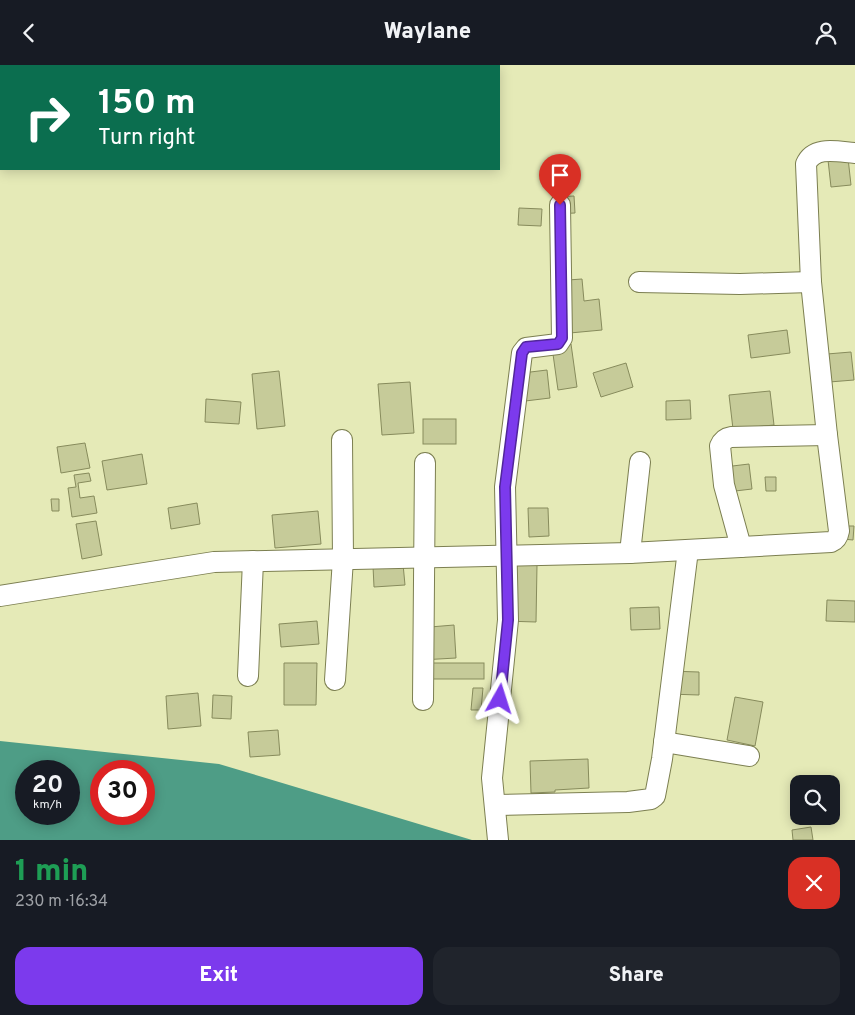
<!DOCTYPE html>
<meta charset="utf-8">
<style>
:root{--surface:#171b24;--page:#20242c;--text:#f1f3f6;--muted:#9ea1a6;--accent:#7c3aed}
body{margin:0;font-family:Overpass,sans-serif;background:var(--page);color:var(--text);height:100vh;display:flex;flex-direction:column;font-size:19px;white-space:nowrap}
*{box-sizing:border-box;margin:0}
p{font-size:16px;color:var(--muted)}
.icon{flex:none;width:28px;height:28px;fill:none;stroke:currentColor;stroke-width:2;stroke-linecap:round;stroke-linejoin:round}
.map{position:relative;height:775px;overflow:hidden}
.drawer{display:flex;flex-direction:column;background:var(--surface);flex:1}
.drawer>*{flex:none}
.top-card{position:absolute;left:0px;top:0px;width:500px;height:105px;box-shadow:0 2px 12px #0003;background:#0b6e4f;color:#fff;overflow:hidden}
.fabs{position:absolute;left:790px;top:710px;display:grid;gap:10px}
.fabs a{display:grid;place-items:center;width:50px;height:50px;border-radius:10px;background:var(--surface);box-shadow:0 2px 12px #0003;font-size:25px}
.speed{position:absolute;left:15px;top:695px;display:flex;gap:10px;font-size:25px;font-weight:700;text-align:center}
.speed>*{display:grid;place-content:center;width:65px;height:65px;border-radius:50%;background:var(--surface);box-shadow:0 2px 12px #0003;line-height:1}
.speed small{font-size:12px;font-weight:400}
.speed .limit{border:8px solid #d22;background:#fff;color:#111}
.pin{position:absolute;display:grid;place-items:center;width:42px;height:42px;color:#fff;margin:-51px -21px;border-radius:50% 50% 50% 0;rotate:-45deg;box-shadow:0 0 5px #0007}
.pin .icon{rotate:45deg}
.me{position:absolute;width:55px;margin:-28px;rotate:6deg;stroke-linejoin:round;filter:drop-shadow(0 0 4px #0008)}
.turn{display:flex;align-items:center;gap:18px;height:105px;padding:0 15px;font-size:22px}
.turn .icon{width:65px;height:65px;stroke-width:2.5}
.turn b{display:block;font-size:35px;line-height:42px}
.round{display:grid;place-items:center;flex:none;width:52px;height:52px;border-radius:15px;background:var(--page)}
.summary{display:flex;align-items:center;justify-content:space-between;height:85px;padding:0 15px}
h1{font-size:30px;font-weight:800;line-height:38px;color:#1e9e55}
.button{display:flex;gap:10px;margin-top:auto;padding:10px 15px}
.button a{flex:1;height:58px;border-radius:15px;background:var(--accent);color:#fff;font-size:20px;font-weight:800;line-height:58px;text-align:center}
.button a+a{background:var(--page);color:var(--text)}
header{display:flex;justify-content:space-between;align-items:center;height:65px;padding:0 15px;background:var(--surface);font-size:22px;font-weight:800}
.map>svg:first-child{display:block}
.water{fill:#4e9d86;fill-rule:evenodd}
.building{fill:#c6cb99;stroke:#878b5c}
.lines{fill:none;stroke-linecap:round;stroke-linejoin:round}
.minor-casing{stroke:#7c7f51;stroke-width:22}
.minor{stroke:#fff;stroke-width:20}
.route-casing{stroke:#51269a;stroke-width:12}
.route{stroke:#7c3aed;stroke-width:9}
</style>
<header><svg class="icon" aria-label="back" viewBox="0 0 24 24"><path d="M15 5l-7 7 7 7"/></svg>Waylane<svg class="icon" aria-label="person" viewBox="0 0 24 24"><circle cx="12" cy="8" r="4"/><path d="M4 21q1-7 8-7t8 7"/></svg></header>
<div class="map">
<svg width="855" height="775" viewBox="0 0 855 775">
<rect width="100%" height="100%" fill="#e5eab7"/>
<path class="water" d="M 0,676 L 219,699 L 472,775 L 0,775 ZM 26,706 L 69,706 L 69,749 L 26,749 ZM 101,706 L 144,706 L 144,749 L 101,749 Z"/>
<g class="building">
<path d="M 848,93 L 851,120 L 831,122 L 828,95 Z"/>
<path d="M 574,131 L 575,148 L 554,149 L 553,132 Z"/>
<path d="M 519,143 L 542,144 L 541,161 L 518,160 Z"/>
<path d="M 582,214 L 584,236 L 599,234 L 602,265 L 559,269 L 554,216 Z"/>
<path d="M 787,265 L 790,288 L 751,293 L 748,270 Z"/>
<path d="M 571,279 L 577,322 L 558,325 L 552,282 Z"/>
<path d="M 851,287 L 854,315 L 817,318 L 815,290 Z"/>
<path d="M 626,298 L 633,322 L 601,332 L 593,308 Z"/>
<path d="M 547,305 L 550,333 L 517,337 L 514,309 Z"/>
<path d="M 279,306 L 285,361 L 257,364 L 252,309 Z"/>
<path d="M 410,317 L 414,368 L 382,370 L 378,319 Z"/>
<path d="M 770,326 L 774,360 L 733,364 L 729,330 Z"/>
<path d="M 206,334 L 241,337 L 239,359 L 205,357 Z"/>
<path d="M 690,335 L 691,354 L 666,355 L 666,336 Z"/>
<rect x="423" y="354" width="33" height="25"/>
<path d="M 85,378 L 90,403 L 61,408 L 57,382 Z"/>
<path d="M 142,389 L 147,419 L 107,425 L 102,396 Z"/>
<path d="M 749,399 L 752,424 L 718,428 L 716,403 Z"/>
<path d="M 89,408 L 91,416 L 78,418 L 80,433 L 94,431 L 97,448 L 72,452 L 68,423 L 76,422 L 74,410 Z"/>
<path d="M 765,412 L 776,412 L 776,426 L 766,426 Z"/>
<path d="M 51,434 L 59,434 L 59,446 L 52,446 Z"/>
<path d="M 197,438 L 200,459 L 171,464 L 168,443 Z"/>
<path d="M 528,443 L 548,443 L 549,471 L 529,472 Z"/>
<path d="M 318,446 L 321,479 L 275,483 L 272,450 Z"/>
<path d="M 96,456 L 102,490 L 82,494 L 76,459 Z"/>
<path d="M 843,461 L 854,461 L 853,475 L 843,474 Z"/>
<path d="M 403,499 L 405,520 L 374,522 L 373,501 Z"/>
<path d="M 504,499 L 537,500 L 536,557 L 503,556 Z"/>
<path d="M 827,535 L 855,536 L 855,557 L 826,556 Z"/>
<path d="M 659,542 L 660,564 L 631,565 L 630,543 Z"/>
<path d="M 317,556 L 319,579 L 281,582 L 279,559 Z"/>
<path d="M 454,560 L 456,593 L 421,595 L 418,563 Z"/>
<path d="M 284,598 L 317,598 L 316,640 L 284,640 Z"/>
<rect x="422" y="598" width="62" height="16"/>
<path d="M 668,606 L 699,607 L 699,630 L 668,629 Z"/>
<path d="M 473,623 L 483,623 L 481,645 L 471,645 Z"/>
<path d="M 198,628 L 201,661 L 168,664 L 166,631 Z"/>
<path d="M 213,630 L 232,631 L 231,654 L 212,653 Z"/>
<path d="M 735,632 L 763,637 L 755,681 L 727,675 Z"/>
<path d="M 278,665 L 280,690 L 250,692 L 248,667 Z"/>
<path d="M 588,694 L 589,723 L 555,725 L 555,727 L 531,728 L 530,696 Z"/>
<path d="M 811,762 L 813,775 L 793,775 L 792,765 Z"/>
</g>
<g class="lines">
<defs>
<g id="minor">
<path d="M 639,217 L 740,219 L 811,217"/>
<path d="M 741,482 L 724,420 L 720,381 C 722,376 725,373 731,372 L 827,370"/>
<path d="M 630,488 L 640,397"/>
<path d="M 0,531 L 214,497 L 630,488 L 831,477 C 836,475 838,472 839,466 L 827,370 L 811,217 L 806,99 C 814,80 839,87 855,88"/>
<path d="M 248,611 L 253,496"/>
<path d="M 335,615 L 343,494 L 342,375"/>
<path d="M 423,635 L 425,398"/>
<path d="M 664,677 L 749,691"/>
<path d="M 495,740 L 628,737 L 651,734 L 655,731 L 662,694 L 688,485"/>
<path d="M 498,775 L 492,713 L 508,555 L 505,422 L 522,288 L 526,283 L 558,279 L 562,273 L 560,140"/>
</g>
</defs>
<use href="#minor" class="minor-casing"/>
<use href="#minor" class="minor"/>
</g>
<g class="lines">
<defs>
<path id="route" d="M 500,634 L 508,555 L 505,422 L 522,288 L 526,282 L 558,279 L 562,273 L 560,140"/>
</defs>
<use href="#route" class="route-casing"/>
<use href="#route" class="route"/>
</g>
</svg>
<div class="fabs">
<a><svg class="icon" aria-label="search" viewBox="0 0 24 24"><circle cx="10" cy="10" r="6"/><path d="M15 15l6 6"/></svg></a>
</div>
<div class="speed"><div>20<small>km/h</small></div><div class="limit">30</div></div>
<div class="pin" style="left:560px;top:140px;background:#d93025"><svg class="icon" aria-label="arrive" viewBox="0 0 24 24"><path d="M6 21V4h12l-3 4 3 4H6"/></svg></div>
<svg class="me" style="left:500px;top:634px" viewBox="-20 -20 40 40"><path d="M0-17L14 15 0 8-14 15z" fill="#7c3aed" stroke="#fff" stroke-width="4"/></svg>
<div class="top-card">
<div class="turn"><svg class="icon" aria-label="right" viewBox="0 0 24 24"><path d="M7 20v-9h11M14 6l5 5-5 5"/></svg><div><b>150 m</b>Turn right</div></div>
</div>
</div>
<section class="drawer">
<div class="summary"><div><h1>1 min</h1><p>230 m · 16:34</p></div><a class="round" style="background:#d93025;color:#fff"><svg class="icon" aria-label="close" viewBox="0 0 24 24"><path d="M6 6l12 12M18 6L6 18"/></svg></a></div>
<div class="button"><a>Exit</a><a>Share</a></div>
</section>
